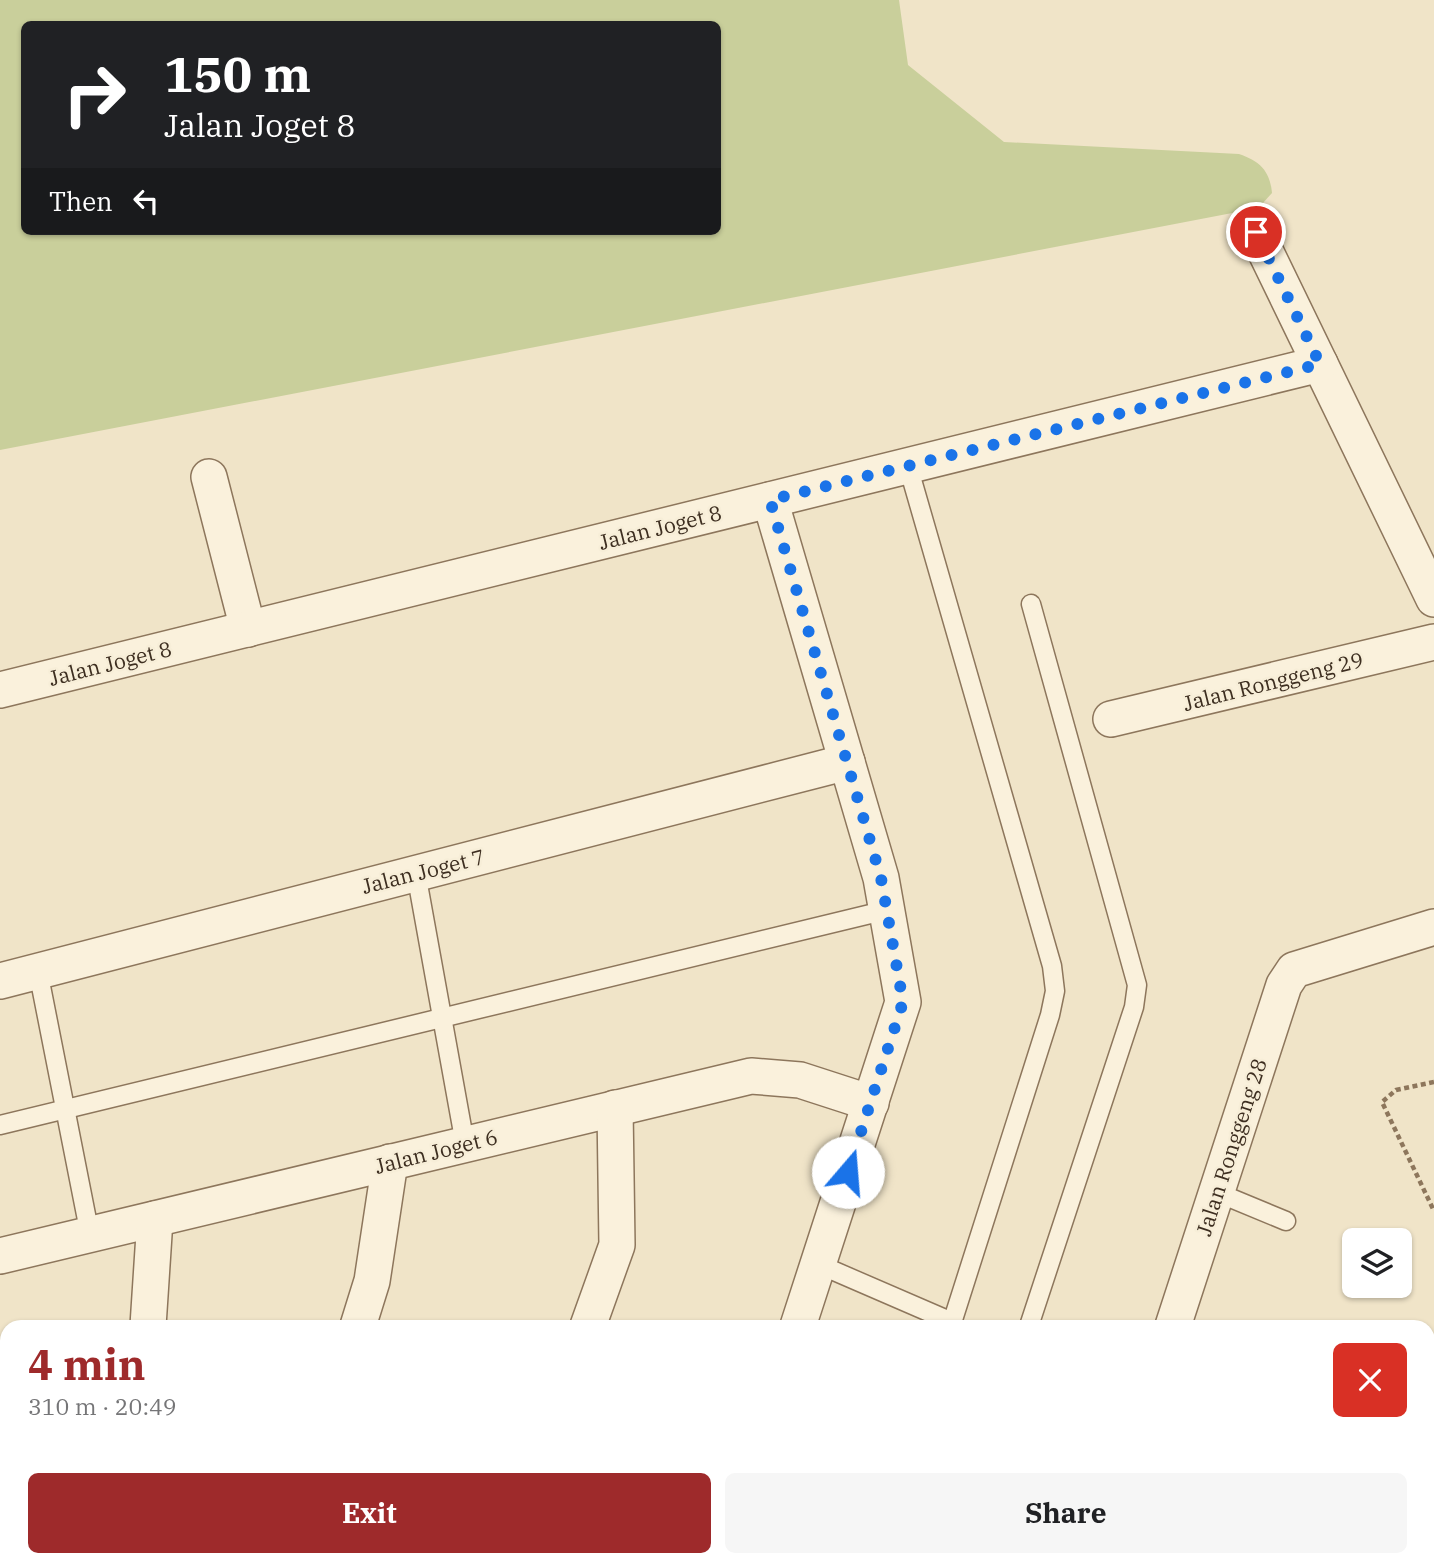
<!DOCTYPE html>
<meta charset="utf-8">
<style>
:root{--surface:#fff;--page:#f6f6f6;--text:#202124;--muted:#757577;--accent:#9e2a2b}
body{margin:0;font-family:"IBM Plex Serif",serif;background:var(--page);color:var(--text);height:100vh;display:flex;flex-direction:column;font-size:26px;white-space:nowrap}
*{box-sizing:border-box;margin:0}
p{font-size:23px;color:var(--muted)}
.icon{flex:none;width:38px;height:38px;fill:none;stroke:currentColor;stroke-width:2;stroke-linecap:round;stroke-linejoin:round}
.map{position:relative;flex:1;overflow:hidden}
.side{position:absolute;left:0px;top:1320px;width:1435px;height:247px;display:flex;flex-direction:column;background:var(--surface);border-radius:21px 21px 0 0;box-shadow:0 2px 5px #0004}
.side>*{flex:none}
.top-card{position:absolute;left:21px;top:21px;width:700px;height:214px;border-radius:10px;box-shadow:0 2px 5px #0004;background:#202124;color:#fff;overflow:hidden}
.buttons{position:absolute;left:1342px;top:1228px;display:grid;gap:14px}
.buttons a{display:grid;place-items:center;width:70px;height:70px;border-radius:10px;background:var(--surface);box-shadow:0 2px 5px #0004;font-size:35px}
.pin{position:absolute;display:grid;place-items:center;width:60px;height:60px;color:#fff;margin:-30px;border:4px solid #fff;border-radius:50%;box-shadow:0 2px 7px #0007}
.me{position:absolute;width:77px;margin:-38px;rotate:18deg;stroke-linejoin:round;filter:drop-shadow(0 0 5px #0008)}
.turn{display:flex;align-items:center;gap:24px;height:147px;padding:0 28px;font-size:32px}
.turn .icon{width:91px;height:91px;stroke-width:2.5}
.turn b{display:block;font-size:49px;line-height:60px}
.then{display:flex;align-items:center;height:66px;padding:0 28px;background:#0003;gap:14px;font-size:26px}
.round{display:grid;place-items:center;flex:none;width:74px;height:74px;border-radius:10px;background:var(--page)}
.overview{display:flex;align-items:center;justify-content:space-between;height:119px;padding:0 28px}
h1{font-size:42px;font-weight:800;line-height:52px;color:var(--accent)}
.primary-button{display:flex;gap:14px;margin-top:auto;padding:14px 28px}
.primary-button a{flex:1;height:80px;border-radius:10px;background:var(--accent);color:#fff;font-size:28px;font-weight:800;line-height:80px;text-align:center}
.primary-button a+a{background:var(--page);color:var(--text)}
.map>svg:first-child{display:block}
.green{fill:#c9cf9b;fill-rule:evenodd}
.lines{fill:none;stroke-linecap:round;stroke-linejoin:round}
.lane-casing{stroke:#8d765c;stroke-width:21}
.street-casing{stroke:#8d765c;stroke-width:38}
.path{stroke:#8d765c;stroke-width:4.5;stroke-dasharray:5 3.5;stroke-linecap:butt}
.lane{stroke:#faf1dc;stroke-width:18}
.street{stroke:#faf1dc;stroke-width:35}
.route{stroke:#1a73e8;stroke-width:12;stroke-dasharray:0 21.6}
.labels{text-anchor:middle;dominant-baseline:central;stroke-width:5;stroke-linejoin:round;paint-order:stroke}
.street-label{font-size:21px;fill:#3d2e20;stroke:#f7eed8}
</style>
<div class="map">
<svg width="1434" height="1566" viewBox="0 0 1434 1566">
<rect width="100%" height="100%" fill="#f0e4c8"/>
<path class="green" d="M 0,0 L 899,0 L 908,65 L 1004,142 L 1239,154 C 1259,161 1270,170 1272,193 L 1262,204 L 1253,209 L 0,450 ZM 24,24 L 718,24 L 718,231 L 24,231 Z"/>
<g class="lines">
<defs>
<g id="lane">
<path d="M 908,466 L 1052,966 L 1055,991 L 1050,1015 L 951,1326"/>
<path d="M 416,873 L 465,1144"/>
<path d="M 38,971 L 90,1235"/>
<path d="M 0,1125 L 887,910"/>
<path d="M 1216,1192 L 1286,1221"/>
<path d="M 818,1264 L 952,1322"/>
<path d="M 1029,1326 L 1134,1007 L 1137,985 L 1031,604"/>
<path d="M 1336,1559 L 1357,1566"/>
<path d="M 10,1566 L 15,1559"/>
<path d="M 874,1566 L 876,1559"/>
<path d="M 950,1566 L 952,1559"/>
</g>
<g id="street">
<path d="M 1256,232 L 1434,599"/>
<path d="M 209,477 L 248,629"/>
<path d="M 770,500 L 881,878 L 903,1002 L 798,1326"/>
<path d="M 0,690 L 1320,364"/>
<path d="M 1111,719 L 1434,642"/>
<path d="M 0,981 L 847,762"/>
<path d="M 0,1256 L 751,1076 L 800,1080 L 871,1103"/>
<path d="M 148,1326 L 155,1219"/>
<path d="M 358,1326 L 372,1281 L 390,1162"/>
<path d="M 588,1326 L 617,1245 L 615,1108"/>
<path d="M 1173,1326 L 1284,985 L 1294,970 L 1434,927"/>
<path d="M 0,1466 L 7,1469"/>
<path d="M 1428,1484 L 1434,1486"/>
<path d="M 117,1559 L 122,1566"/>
<path d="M 284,1566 L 286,1559"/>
<path d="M 503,1566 L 505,1559"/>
<path d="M 720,1566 L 722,1559"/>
<path d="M 1096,1566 L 1098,1559"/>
</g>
</defs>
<use href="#lane" class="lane-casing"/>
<use href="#street" class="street-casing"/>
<path class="path" d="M 1434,1082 L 1396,1090 L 1382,1102 L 1434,1211"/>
<use href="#lane" class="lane"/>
<use href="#street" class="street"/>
</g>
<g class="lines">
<path class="route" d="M 848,1172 L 903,1002 L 881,878 L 770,500 L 1320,364 L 1256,232"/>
</g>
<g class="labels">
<g class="street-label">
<text transform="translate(660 527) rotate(-14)">Jalan Joget 8</text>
<text transform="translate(110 663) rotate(-14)">Jalan Joget 8</text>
<text transform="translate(1273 681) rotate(-14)">Jalan Ronggeng 29</text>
<text transform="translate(423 871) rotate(-14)">Jalan Joget 7</text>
<text transform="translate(1231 1147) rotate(-72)">Jalan Ronggeng 28</text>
<text transform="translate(436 1151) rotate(-14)">Jalan Joget 6</text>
</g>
</g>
</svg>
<div class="buttons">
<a><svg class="icon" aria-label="layers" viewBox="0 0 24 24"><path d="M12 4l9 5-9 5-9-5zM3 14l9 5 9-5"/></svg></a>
</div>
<div class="pin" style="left:1256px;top:232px;background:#d93025"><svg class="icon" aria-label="arrive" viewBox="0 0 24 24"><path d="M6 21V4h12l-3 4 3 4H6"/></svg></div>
<svg class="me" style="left:848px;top:1172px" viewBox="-20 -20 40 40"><circle r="19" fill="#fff"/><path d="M0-13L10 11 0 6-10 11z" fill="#1a73e8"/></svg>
<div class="top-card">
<div class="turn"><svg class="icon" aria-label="right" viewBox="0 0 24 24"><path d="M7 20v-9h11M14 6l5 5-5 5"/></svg><div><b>150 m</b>Jalan Joget 8</div></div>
<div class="then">Then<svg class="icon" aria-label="left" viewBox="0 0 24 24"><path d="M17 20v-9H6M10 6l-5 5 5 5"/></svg></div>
</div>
<section class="side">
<div class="overview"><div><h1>4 min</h1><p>310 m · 20:49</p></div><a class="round" style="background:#d93025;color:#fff"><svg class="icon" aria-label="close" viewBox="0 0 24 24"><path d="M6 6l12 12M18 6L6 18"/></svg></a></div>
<div class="primary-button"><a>Exit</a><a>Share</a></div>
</section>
</div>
